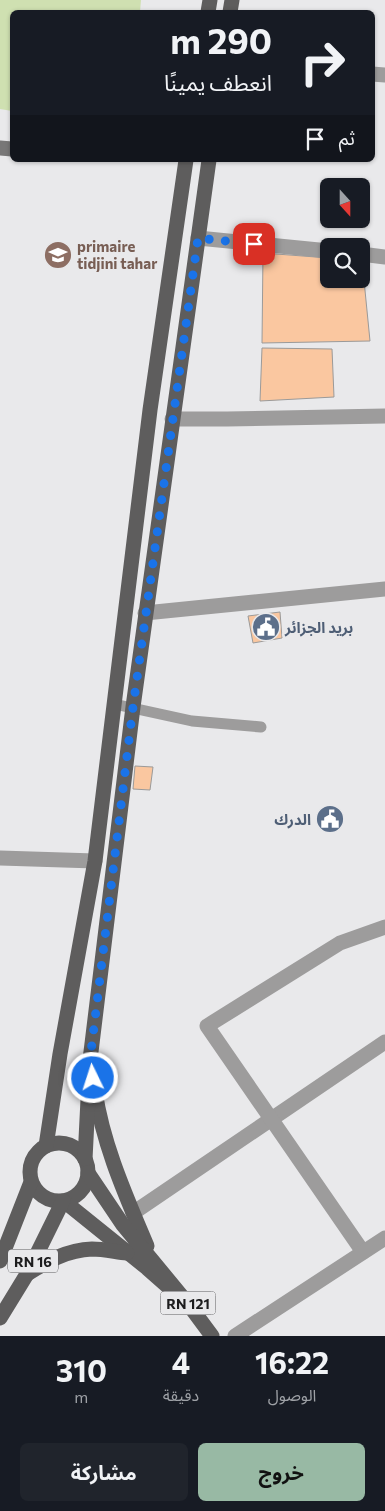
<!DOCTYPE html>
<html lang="ar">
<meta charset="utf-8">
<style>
:root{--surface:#171b24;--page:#20242c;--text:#f1f3f6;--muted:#9ea1a6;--accent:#98b9a4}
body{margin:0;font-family:Commissioner,"Noto Sans Arabic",sans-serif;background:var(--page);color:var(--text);direction:rtl;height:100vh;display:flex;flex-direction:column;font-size:19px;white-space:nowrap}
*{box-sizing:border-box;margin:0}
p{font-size:16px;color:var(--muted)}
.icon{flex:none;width:28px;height:28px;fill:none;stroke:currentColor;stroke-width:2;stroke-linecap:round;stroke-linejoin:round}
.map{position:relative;height:1336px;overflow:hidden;direction:ltr}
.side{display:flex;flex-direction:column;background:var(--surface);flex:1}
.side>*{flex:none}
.hud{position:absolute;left:10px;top:10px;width:365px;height:152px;border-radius:8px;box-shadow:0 1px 4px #0004;direction:rtl;background:#171b24;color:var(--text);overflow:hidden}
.needle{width:32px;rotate:159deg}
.fabs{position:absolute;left:320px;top:178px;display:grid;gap:10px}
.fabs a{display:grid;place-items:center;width:50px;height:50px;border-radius:8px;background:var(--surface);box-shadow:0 1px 4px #0004;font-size:25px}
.pin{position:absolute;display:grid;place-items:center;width:42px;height:42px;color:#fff;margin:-21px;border-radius:10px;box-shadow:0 2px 8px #0006}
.me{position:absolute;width:55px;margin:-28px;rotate:356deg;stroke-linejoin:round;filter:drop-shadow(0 0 4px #0008)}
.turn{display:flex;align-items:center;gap:18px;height:105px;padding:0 20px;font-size:22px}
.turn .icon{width:65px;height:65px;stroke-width:2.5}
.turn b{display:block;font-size:35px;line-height:42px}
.then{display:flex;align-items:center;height:48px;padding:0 20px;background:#0003;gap:10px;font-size:19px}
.eta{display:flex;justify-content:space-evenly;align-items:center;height:85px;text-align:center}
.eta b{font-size:30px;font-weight:700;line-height:35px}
.button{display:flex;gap:10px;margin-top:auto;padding:10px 20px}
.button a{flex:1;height:58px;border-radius:8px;background:var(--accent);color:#111;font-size:20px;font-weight:700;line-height:58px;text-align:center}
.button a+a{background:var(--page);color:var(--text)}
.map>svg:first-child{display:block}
.green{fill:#cfe0b1}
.building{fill:#fac7a0;stroke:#9b9a99}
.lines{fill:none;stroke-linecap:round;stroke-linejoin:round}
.lane{stroke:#9d9c9c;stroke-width:11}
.street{stroke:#9d9c9c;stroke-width:15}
.secondary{stroke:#787777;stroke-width:15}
.primary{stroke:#5e5d5d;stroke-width:15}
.route{stroke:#1a73e8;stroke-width:9;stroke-dasharray:0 16.2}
.labels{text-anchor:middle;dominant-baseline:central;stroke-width:5;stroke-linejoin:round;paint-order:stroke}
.shield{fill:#e9e9eb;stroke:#5a5a5c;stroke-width:1}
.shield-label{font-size:14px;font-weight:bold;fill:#1d1d1e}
.education-label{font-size:15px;font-weight:bold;fill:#785e54;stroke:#e9e9eb;text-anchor:start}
.service-label{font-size:15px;font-weight:bold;fill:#4e5e75;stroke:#e9e9eb;text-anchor:start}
</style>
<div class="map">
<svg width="385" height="1336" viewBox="0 0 385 1336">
<rect width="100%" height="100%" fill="#e9e9eb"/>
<path class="green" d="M 0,0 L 141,0 L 140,12 L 12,12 L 12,111 L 0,109 Z"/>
<g class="building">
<path d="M 263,253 L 329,258 L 329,279 L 361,279 L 362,260 L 370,341 L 262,343 Z"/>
<path d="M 262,348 L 332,349 L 334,397 L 260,401 Z"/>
<path d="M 280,612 L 282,638 L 253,643 L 248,616 Z"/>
<path d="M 135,766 L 153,767 L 150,790 L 133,789 Z"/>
</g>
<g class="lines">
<path class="lane" d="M 114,704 L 192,721 L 261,727"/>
<g class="street">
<path d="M 372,74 L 385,75"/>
<path d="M 198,238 L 329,251"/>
<path d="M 361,254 L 385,257"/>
<path d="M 172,419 L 227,419 L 385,416"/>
<path d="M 145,613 L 385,589"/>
<path d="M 0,858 L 95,861"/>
<path d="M 133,1213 L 385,1042"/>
<path d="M 363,1252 L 207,1026 L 340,943 L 385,927"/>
<path d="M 235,1336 L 385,1238"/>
</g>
<path class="secondary" d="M 0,148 L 12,149"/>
<g class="primary">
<path d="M 208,12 L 210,0"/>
<path d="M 230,12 L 232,0"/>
<path d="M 95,1091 C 103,1145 126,1196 147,1246"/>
<circle cx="59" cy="1172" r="29"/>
<path d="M 46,1146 L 60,1054 L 95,861 L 150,410 L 186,160"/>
<path d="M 85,1159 L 90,1060 L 133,707 L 209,160"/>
<path d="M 65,1202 L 147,1268 L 189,1305 L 123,1225 L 88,1173"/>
<path d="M 0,1261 L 31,1182"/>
<path d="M 27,1274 C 48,1261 67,1250 92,1249 C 104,1249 116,1252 127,1253"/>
<path d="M 189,1305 L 212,1336"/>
<path d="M 0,1318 L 27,1274 L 63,1201"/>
</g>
</g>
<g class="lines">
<path class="route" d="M 93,1078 L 90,1060 L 133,707 L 198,238 L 254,244"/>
</g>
<defs>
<symbol id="school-disc" viewBox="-11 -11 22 22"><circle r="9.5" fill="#8d6e63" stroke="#e9e9eb"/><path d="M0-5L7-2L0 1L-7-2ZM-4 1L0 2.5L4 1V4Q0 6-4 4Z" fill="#fff"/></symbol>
<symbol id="civic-disc" viewBox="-11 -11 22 22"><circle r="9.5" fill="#5c6f8a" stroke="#e9e9eb"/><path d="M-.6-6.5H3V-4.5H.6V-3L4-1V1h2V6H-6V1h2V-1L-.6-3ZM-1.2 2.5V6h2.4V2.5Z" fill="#fff"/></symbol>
</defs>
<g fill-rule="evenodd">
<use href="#school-disc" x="42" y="239" width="32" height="32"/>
<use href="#civic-disc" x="250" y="611" width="32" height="32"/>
<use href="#civic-disc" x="314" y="803" width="32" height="32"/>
</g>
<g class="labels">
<g class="shield">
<rect x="8" y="1249.5" width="50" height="23" rx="4"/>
<rect x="160.5" y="1291.5" width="55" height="23" rx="4"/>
</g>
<g class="shield-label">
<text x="33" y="1261">RN 16</text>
<text x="188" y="1303">RN 121</text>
</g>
<g class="education-label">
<text x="77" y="246">primaire<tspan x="77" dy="17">tidjini tahar</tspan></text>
</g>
<g class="service-label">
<text x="285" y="627">بريد الجزائر</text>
<text x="311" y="819" text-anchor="end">الدرك</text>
</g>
</g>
</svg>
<div class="fabs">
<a><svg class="needle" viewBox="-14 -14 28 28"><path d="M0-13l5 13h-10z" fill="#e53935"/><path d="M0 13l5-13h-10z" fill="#9ea1a6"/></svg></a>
<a><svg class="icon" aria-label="search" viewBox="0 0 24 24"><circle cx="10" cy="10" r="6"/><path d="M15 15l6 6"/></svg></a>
</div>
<div class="pin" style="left:254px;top:244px;background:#d93025"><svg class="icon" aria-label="arrive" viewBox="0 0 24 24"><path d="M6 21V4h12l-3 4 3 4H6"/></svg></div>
<svg class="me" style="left:93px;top:1078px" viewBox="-20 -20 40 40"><circle r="17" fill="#1a73e8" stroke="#fff" stroke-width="3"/><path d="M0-11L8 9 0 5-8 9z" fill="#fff"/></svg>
<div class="hud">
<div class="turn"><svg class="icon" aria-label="right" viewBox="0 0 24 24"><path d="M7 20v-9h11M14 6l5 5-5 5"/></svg><div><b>290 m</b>انعطف يمينًا</div></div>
<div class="then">ثم<svg class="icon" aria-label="arrive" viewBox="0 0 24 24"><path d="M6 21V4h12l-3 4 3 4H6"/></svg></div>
</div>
</div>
<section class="side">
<div class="eta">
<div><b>16:22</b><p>الوصول</p></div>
<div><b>4</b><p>دقيقة</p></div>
<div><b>310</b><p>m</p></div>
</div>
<div class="button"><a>خروج</a><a>مشاركة</a></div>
</section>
